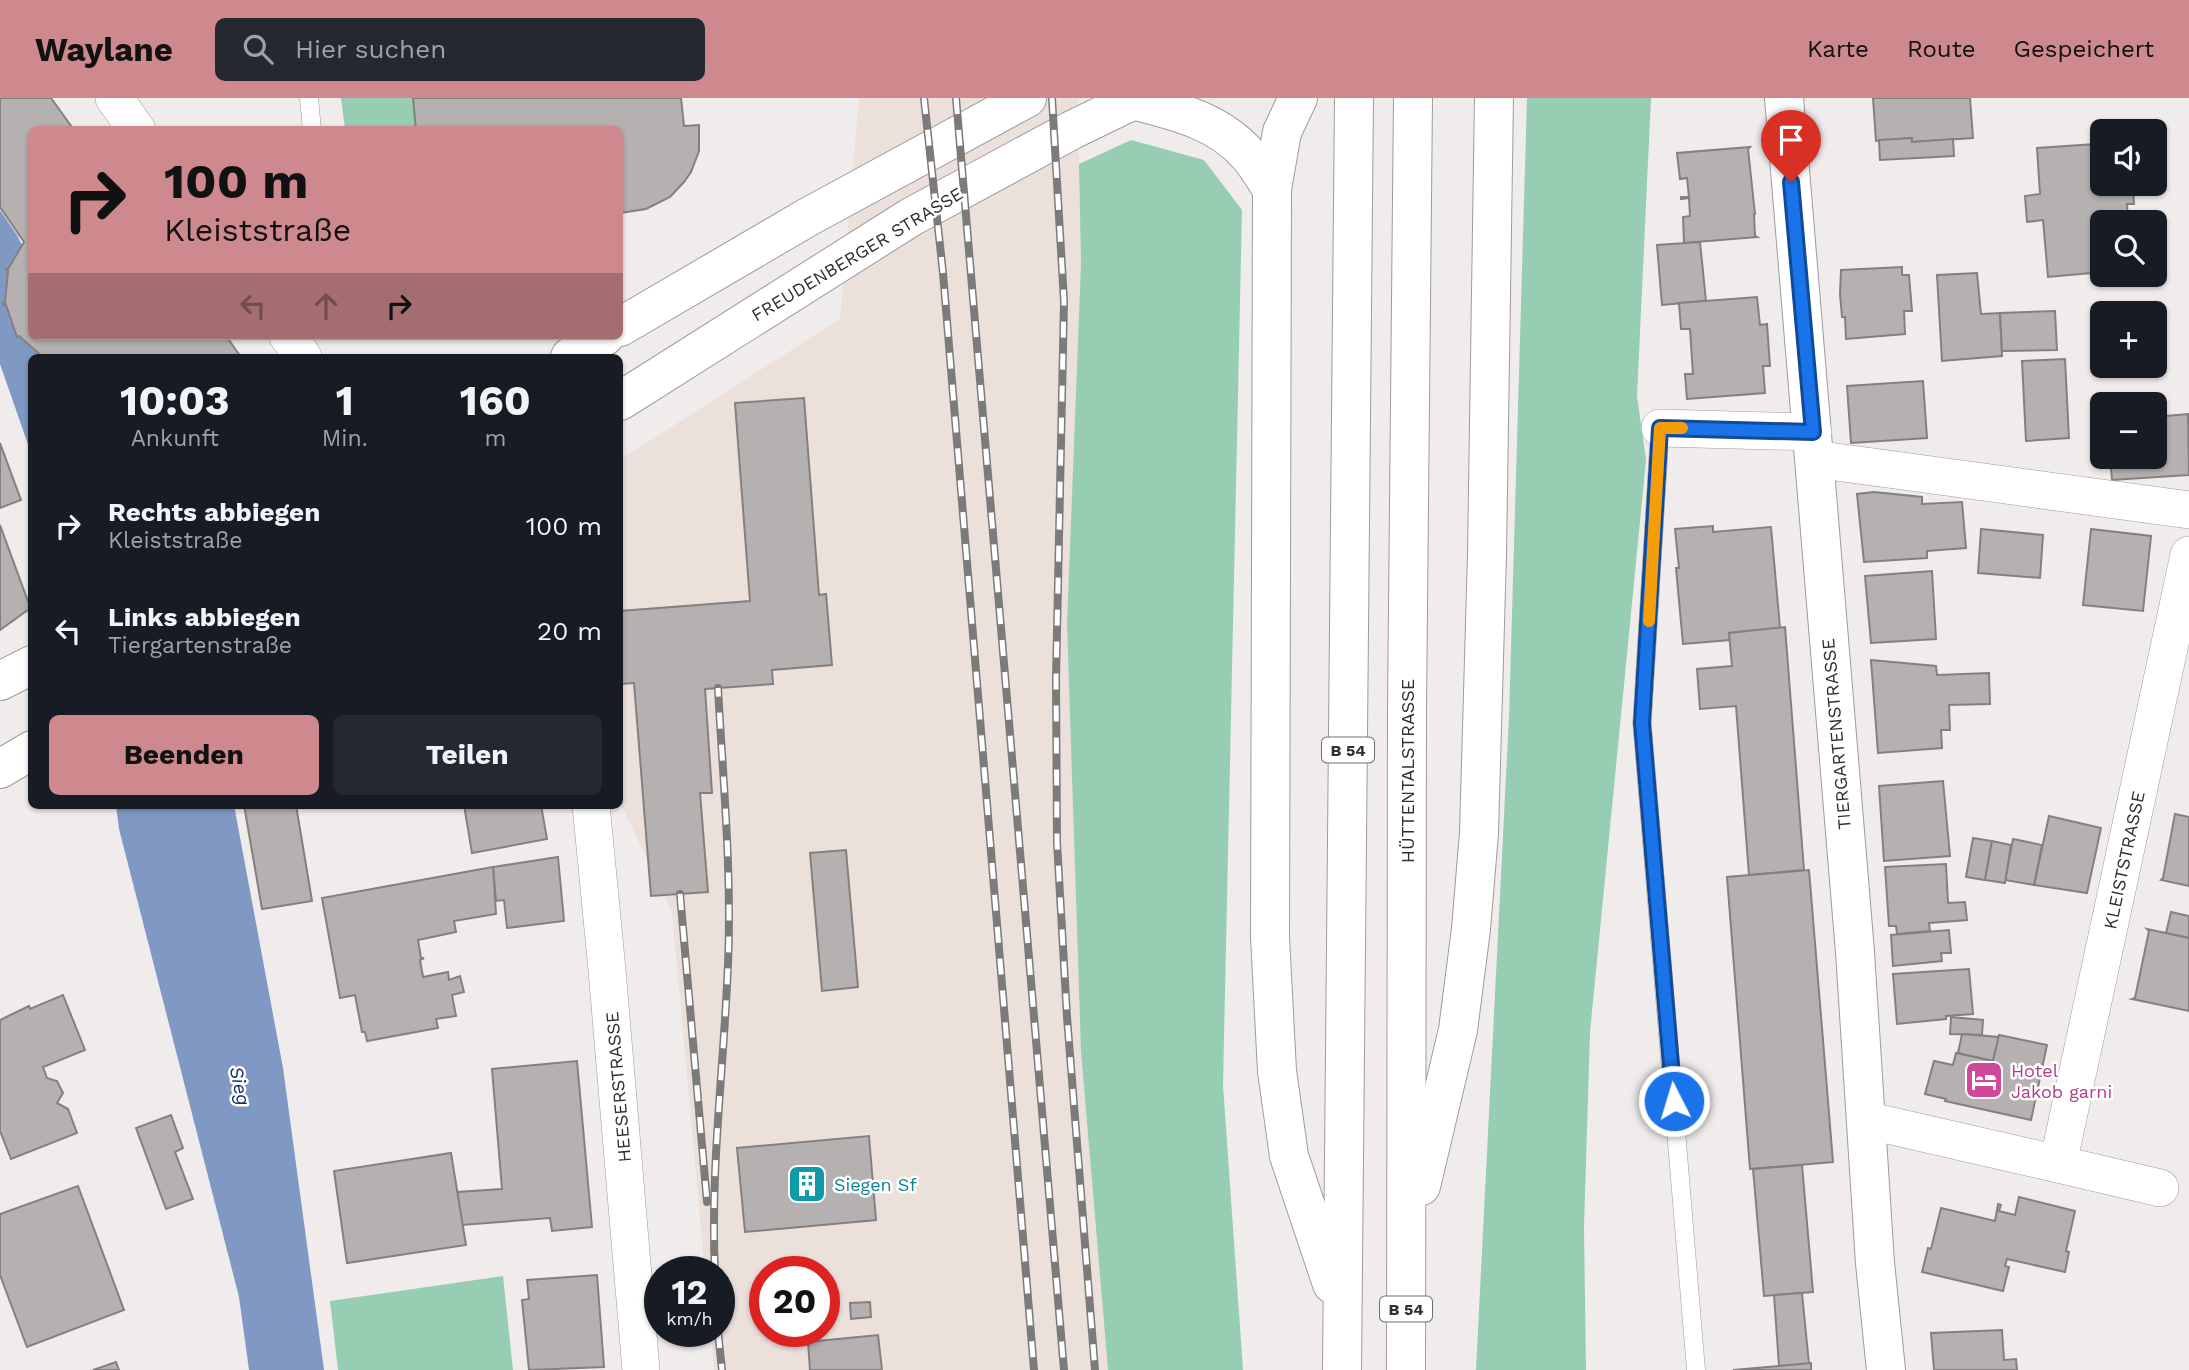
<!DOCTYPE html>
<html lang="de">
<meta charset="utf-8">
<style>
:root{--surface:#171b24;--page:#242831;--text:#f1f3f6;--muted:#9ea1a6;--accent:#cd898d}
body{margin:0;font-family:"Work Sans",sans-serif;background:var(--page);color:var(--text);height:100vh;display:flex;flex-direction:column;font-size:26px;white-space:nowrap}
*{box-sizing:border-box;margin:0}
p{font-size:23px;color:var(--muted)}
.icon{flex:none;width:38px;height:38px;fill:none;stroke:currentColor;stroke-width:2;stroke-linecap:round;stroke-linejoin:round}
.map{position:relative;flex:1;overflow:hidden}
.side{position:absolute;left:28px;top:256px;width:595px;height:455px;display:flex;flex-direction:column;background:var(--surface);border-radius:10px;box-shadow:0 2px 5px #0004}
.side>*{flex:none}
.hud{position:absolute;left:28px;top:28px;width:595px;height:214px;border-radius:10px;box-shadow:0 2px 5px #0004;background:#cd898d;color:#111;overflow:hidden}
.tools{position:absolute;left:2090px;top:21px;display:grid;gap:14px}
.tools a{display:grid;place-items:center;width:77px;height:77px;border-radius:10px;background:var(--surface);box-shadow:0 2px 5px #0004;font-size:35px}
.speed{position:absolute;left:644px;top:1158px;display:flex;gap:14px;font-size:35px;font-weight:700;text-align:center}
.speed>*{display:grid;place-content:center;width:91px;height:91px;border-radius:50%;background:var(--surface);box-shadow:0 2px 5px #0004;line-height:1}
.speed small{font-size:18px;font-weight:400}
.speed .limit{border:10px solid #d22;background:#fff;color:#111}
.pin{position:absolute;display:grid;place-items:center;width:60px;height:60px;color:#fff;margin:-72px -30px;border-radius:50% 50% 50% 0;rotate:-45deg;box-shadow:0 0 7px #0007}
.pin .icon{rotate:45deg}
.me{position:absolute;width:77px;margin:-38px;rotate:355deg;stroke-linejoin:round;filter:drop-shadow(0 0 5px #0008)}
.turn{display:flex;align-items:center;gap:24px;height:147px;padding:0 21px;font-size:32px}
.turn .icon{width:91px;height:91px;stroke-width:2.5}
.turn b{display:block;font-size:49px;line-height:60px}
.lanes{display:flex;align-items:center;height:66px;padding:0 21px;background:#0003;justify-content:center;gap:35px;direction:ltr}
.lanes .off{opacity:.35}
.eta{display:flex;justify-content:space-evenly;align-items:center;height:119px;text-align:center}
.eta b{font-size:42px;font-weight:700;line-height:49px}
.cta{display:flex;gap:14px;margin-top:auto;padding:14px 21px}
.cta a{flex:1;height:80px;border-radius:10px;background:var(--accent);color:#111;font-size:28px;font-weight:700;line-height:80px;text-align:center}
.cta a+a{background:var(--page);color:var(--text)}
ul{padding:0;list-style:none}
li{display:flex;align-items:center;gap:21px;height:105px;padding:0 21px}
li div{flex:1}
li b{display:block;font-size:26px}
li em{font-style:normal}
header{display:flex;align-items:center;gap:42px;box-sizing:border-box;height:98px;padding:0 35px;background:var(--accent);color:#111}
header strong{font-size:33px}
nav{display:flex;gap:38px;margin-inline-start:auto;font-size:24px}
.search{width:490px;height:63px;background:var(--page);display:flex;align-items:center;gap:18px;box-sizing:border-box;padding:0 24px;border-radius:10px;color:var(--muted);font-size:26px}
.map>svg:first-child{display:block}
.built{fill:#ece0db;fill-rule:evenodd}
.green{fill:#97cdb2}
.water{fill:#8099c4}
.building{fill:#b5b1b0;stroke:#84807f;stroke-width:2}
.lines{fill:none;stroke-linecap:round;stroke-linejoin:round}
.service-casing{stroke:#9f9b9a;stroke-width:19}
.minor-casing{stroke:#9f9b9a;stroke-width:38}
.tertiary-casing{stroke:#9f9b9a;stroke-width:40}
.secondary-casing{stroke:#9f9b9a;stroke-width:40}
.trunk-casing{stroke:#9f9b9a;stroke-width:40}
.service{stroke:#fff;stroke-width:18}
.minor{stroke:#fff;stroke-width:37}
.tertiary{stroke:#fff;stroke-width:38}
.secondary{stroke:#fff;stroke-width:38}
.trunk{stroke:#fff;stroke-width:38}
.rail-casing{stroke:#7d7b7a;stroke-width:8}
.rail{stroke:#fff;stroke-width:5;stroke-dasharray:16;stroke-linecap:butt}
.route-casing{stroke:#114b97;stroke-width:18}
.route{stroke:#1a73e8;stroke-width:12}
.slow{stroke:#f59e0b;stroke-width:12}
.labels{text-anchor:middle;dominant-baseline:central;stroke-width:5;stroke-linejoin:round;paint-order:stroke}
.shield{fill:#fff;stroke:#6f6e6d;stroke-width:2}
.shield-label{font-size:16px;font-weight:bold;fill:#31302f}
.street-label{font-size:18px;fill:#31302f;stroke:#fff}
.hotel-label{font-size:18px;fill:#b23c85;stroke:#fff;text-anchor:start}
.culture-label{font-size:18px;fill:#0d838f;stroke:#fff;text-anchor:start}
.water-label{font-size:19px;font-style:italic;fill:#143166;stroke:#fff}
</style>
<header>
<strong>Waylane</strong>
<div class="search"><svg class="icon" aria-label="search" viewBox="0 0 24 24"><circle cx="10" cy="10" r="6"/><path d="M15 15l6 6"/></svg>Hier suchen</div>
<nav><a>Karte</a><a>Route</a><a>Gespeichert</a></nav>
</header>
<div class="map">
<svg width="2189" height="1272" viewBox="0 0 2189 1272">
<rect width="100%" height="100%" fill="#f0eceb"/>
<path class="built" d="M 859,0 L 1078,0 L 1081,165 L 1067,526 L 1081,954 L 1108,1272 L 714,1272 L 711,1234 L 719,1234 L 719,1174 L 705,1174 L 672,815 L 620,704 L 620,362 L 840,221 ZM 765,1174 L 824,1174 L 824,1234 L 765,1234 Z"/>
<g class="green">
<path d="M 341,0 L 413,0 L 416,31 L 345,31 Z"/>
<path d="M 1527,0 L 1651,0 L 1637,298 L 1646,362 L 1590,934 L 1584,1129 L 1586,1272 L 1476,1272 L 1509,619 Z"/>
<path d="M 1131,42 L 1204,62 L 1242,112 L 1223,987 L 1243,1272 L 1108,1272 L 1081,954 L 1067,526 L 1081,165 L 1079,66 Z"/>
<path d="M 503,1178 L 513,1272 L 338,1272 L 330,1203 Z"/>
</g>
<g class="water">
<path d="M 0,112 L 17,137 L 31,165 L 32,238 L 79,259 L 32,259 L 31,355 L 0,266 Z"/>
<path d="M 116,707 L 234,707 L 283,970 L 324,1272 L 249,1272 L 239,1199 L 119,731 Z"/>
</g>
<g class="building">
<path d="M 0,0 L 51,0 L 74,32 L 32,32 L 32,238 L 226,238 L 241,259 L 43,259 L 19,238 L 17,239 L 6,207 L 3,207 L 3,205 L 5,205 L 8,173 L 6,171 L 8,171 L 24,144 L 0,109 Z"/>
<path d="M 413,0 L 681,0 L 684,28 L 699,27 L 699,53 L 691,74 L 684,84 L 670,99 L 646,111 L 620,115 L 620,32 L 416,32 Z"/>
<path d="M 1873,0 L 1970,0 L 1973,40 L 1912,44 L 1912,40 L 1876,43 Z"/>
<path d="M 2128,27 L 2129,33 L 2102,33 L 2102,86 L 2133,86 L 2134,106 L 2127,106 L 2128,124 L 2102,124 L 2102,174 L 2048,179 L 2043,122 L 2027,124 L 2025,98 L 2040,96 L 2037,50 L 2096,46 L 2095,30 Z"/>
<path d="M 1912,40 L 1912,44 L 1953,41 L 1954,58 L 1880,62 L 1879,42 Z"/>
<path d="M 1750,49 L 1748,51 L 1755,116 L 1754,116 L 1755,138 L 1757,139 L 1684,145 L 1683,119 L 1690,118 L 1689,100 L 1681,101 L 1681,99 L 1689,99 L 1687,80 L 1680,81 L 1677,55 Z"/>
<path d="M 1700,144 L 1706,203 L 1662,207 L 1657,147 Z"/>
<path d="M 1902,169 L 1902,177 L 1909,177 L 1912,213 L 1904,213 L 1905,236 L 1846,241 L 1845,219 L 1842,219 L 1840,196 L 1841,172 Z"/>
<path d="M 1977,175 L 1981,216 L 2000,215 L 2002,258 L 1942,263 L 1937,177 Z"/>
<path d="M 1757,199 L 1760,227 L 1767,226 L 1770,268 L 1763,268 L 1765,295 L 1687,301 L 1685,276 L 1693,276 L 1690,231 L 1681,231 L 1679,205 Z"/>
<path d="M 2055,213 L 2057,252 L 2002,253 L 2000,215 Z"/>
<path d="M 2065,261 L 2069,340 L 2026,343 L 2022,263 Z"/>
<path d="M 1923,283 L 1927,340 L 1851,345 L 1847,288 Z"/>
<path d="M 804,300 L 819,497 L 826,496 L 832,567 L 772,572 L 773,586 L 705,591 L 712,695 L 700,695 L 708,794 L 651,798 L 634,585 L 620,586 L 620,513 L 750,503 L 735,305 Z"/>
<path d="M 2188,316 L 2189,377 L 2112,382 L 2110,359 L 2154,359 L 2154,319 Z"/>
<path d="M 0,345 L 21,402 L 0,410 Z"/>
<path d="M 1874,394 L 1922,399 L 1922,406 L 1962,404 L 1966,450 L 1927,453 L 1927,460 L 1864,464 L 1857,396 Z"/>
<path d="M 0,427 L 29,506 L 32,505 L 32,509 L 0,532 Z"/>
<path d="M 1713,428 L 1713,434 L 1771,429 L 1780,530 L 1729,535 L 1730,542 L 1683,546 L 1676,470 L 1679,470 L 1675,431 Z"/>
<path d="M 1981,431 L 2043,437 L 2040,480 L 1978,475 Z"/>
<path d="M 2091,431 L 2151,438 L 2143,513 L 2083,507 Z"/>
<path d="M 1932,473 L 1936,541 L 1871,545 L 1865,478 Z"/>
<path d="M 1785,529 L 1804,772 L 1749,777 L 1736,608 L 1700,611 L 1697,571 L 1732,568 L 1729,535 Z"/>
<path d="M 1871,562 L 1936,568 L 1937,577 L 1989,575 L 1990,606 L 1949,607 L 1950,632 L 1941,632 L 1942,650 L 1878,655 Z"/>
<path d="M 1943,683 L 1950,758 L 1884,763 L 1879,688 Z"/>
<path d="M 244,707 L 296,707 L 312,803 L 262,811 Z"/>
<path d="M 464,707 L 541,707 L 547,741 L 472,755 Z"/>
<path d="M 2175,716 L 2189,719 L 2189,788 L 2161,782 L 2163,780 Z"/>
<path d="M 2049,718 L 2101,730 L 2087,795 L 2034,787 Z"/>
<path d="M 1973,740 L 1992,743 L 1985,782 L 1966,779 Z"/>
<path d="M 2013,741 L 2042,747 L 2034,787 L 2005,782 Z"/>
<path d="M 1992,743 L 2011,747 L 2005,785 L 1985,782 Z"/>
<path d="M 846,752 L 858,889 L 822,893 L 810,755 Z"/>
<path d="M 558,759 L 564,823 L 507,830 L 504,802 L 496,803 L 493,769 Z"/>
<path d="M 1946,766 L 1948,805 L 1965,804 L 1967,822 L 1929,825 L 1930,833 L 1897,836 L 1896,828 L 1889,828 L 1885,769 Z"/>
<path d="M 493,769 L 496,816 L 454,823 L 456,834 L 418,842 L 421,860 L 424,860 L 420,862 L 423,879 L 448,874 L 449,882 L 460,878 L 464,894 L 452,897 L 456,918 L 436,921 L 438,930 L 367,943 L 365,934 L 362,934 L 355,897 L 340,900 L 322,800 Z"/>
<path d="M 1809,772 L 1833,1064 L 1750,1071 L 1727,779 Z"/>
<path d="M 2171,814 L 2189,818 L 2189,840 L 2166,835 Z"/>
<path d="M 2147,831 L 2189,840 L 2189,913 L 2132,901 L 2135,900 L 2149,833 Z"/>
<path d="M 1949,832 L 1951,855 L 1941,855 L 1942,863 L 1893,868 L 1891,837 Z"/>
<path d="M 1969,871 L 1973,916 L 1946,918 L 1946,921 L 1897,926 L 1893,876 Z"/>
<path d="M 63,897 L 85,952 L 43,969 L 47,980 L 57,983 L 63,995 L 57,1005 L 68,1011 L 77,1035 L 11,1061 L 0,1033 L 0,922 L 29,908 L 30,911 Z"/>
<path d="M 1951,919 L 1983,922 L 1982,937 L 1950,936 Z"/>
<path d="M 1962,936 L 1999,939 L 1993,963 L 1958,955 Z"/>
<path d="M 1999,937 L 2047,947 L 2031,1022 L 1945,1003 L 1946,1001 L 1925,996 L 1934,963 L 1953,967 L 1956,955 L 1993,963 Z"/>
<path d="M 577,963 L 592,1129 L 552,1133 L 550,1120 L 462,1127 L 457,1094 L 502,1091 L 492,971 Z"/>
<path d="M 171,1017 L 183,1050 L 175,1054 L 193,1101 L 166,1111 L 136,1030 Z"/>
<path d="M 869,1038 L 876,1122 L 745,1134 L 737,1050 Z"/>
<path d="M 451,1055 L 466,1147 L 347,1165 L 334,1073 Z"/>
<path d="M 1802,1067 L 1813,1194 L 1764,1198 L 1753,1071 Z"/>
<path d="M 78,1088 L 124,1212 L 27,1249 L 0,1177 L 0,1116 Z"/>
<path d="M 2019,1099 L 2075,1113 L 2066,1153 L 2069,1154 L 2065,1174 L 2007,1161 L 2005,1168 L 2009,1169 L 2003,1193 L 1922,1174 L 1928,1150 L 1931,1151 L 1941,1110 L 1995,1123 L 1998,1106 L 2001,1107 L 1999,1113 L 2015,1117 Z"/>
<path d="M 597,1177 L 604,1269 L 529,1272 L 522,1202 L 529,1201 L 527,1182 Z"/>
<path d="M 1802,1195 L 1809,1266 L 1779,1268 L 1774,1197 Z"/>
<path d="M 870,1204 L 871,1219 L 851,1221 L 850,1205 Z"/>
<path d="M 2002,1232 L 2004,1262 L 2016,1261 L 2017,1272 L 1934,1272 L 1931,1235 Z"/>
<path d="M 878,1237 L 882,1272 L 810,1272 L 808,1244 Z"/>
<path d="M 116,1264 L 119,1272 L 93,1272 Z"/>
<path d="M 1811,1265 L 1811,1272 L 1733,1272 L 1779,1268 Z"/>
</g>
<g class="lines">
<defs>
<g id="service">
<path d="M 309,0 L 312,32"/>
<path d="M 1660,330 L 1642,625 L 1696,1272"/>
</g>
<g id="minor">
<path d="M 114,0 L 137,32"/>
<path d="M 288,238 L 303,259"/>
<path d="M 1660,330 L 1813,334"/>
<path d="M 1814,361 L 2189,412"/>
<path d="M 591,707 L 607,872 L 641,1272"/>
<path d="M 1866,1022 L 2058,1066 L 2189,457"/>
<path d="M 2058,1066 L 2160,1090"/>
</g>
<path id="tertiary" d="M 1784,0 L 1855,854 L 1875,1165 L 1886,1272"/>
<g id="secondary">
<path d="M 620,229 L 808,119 L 1027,0"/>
<path d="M 570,259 L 605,238"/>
<path d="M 620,303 L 911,119 L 1072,32 L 1138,0"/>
<path d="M 0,583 L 32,567"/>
<path d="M 0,671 L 32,652"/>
</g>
<g id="trunk">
<path d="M 1298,0 L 1282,34 L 1272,91 L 1270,839 L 1277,973 L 1289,1058 L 1332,1186"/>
<path d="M 1132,2 C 1176,13 1220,23 1250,59 C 1258,69 1265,81 1272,91"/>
<path d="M 1421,1088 L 1458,932 L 1471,831 L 1479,735 L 1487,456 L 1494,0"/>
<path d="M 1342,1272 L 1354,0"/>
<path d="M 1406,1272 L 1407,611 L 1413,0"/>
</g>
</defs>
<use href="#service" class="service-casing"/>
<use href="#minor" class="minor-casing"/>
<use href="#tertiary" class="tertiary-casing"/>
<use href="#secondary" class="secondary-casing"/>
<use href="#trunk" class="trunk-casing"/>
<use href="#service" class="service"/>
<use href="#minor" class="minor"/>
<use href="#tertiary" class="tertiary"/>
<use href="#secondary" class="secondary"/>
<use href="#trunk" class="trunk"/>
<defs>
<g id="rail">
<path d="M 924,0 L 943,175 L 1034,1272"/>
<path d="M 956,0 L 1064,1272"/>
<path d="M 1052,0 L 1064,203 L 1056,581 L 1057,744 L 1067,919 L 1095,1272"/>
<path d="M 680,796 L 707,1104"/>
<path d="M 715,1174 C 710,1071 724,969 728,866 C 732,774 723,682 718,590"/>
<path d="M 718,1234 L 722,1272"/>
</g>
</defs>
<use href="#rail" class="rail-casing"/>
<use href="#rail" class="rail"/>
</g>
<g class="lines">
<defs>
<path id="route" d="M 1674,1003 L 1642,625 L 1660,330 L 1813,334 L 1791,84"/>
</defs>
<use href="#route" class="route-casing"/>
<use href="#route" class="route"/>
<path class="slow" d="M 1649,523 L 1660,330 L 1682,330"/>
</g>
<defs>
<symbol id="hotel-square" viewBox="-11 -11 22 22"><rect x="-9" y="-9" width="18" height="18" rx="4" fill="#d1479c" stroke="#fff"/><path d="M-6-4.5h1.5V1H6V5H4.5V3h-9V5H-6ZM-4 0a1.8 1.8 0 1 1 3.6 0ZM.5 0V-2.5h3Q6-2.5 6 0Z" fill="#fff"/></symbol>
<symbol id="building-square" viewBox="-11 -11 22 22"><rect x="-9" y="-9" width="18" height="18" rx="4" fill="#0f9aa8" stroke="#fff"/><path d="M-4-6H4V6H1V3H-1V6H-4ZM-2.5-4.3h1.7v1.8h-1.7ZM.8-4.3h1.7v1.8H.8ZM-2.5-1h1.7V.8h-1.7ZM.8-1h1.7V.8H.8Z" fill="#fff"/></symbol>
</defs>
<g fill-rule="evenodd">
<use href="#hotel-square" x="1962" y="960" width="44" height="44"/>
<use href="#building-square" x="785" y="1064" width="44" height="44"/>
</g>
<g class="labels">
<g class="shield">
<rect x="1322" y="639.5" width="52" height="25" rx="5"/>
<rect x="1380" y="1198.5" width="52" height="25" rx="5"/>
</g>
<g class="shield-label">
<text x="1348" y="652">B 54</text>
<text x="1406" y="1211">B 54</text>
</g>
<g class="street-label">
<text transform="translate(857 156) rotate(-31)">FREUDENBERGER STRASSE</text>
<text transform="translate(1836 636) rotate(-95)">TIERGARTENSTRASSE</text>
<text transform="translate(1407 673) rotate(-90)">HÜTTENTALSTRASSE</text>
<text transform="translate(2124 762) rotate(-78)">KLEISTSTRASSE</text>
<text transform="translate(618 989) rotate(-95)">HEESERSTRASSE</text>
</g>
<g class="hotel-label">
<text x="2011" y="972">Hotel<tspan x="2011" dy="21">Jakob garni</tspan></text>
</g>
<g class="culture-label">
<text x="834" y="1086">Siegen Sf</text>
</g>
<g class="water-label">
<text transform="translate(240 988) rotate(78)">Sieg</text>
</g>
</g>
</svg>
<div class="tools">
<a><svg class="icon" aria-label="sound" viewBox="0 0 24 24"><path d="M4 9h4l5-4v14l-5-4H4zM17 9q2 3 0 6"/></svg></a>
<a><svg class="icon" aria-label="search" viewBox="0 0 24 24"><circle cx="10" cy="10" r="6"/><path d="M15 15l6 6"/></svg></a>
<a>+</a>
<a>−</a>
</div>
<div class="speed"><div>12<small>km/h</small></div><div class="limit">20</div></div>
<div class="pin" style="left:1791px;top:84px;background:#d93025"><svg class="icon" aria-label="arrive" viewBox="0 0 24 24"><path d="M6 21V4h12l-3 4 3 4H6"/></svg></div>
<svg class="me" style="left:1674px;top:1003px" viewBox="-20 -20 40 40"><circle r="17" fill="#1a73e8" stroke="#fff" stroke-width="3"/><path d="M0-11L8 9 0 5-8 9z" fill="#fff"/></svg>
<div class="hud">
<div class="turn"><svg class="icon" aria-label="right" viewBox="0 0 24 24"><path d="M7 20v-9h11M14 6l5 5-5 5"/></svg><div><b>100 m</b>Kleiststraße</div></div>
<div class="lanes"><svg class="icon off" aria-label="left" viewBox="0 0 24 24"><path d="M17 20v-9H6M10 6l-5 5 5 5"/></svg><svg class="icon off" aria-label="ahead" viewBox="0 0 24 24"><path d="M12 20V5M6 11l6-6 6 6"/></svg><svg class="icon" aria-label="right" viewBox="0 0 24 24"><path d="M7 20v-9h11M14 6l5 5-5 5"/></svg></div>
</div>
<section class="side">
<div class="eta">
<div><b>10:03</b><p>Ankunft</p></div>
<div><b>1</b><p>Min.</p></div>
<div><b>160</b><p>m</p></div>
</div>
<ul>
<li><svg class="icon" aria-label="right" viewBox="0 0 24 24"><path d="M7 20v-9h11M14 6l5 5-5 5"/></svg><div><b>Rechts abbiegen</b><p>Kleiststraße</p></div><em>100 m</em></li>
<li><svg class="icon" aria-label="left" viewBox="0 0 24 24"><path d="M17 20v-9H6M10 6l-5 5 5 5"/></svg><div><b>Links abbiegen</b><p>Tiergartenstraße</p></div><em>20 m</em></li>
</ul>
<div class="cta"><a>Beenden</a><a>Teilen</a></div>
</section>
</div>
